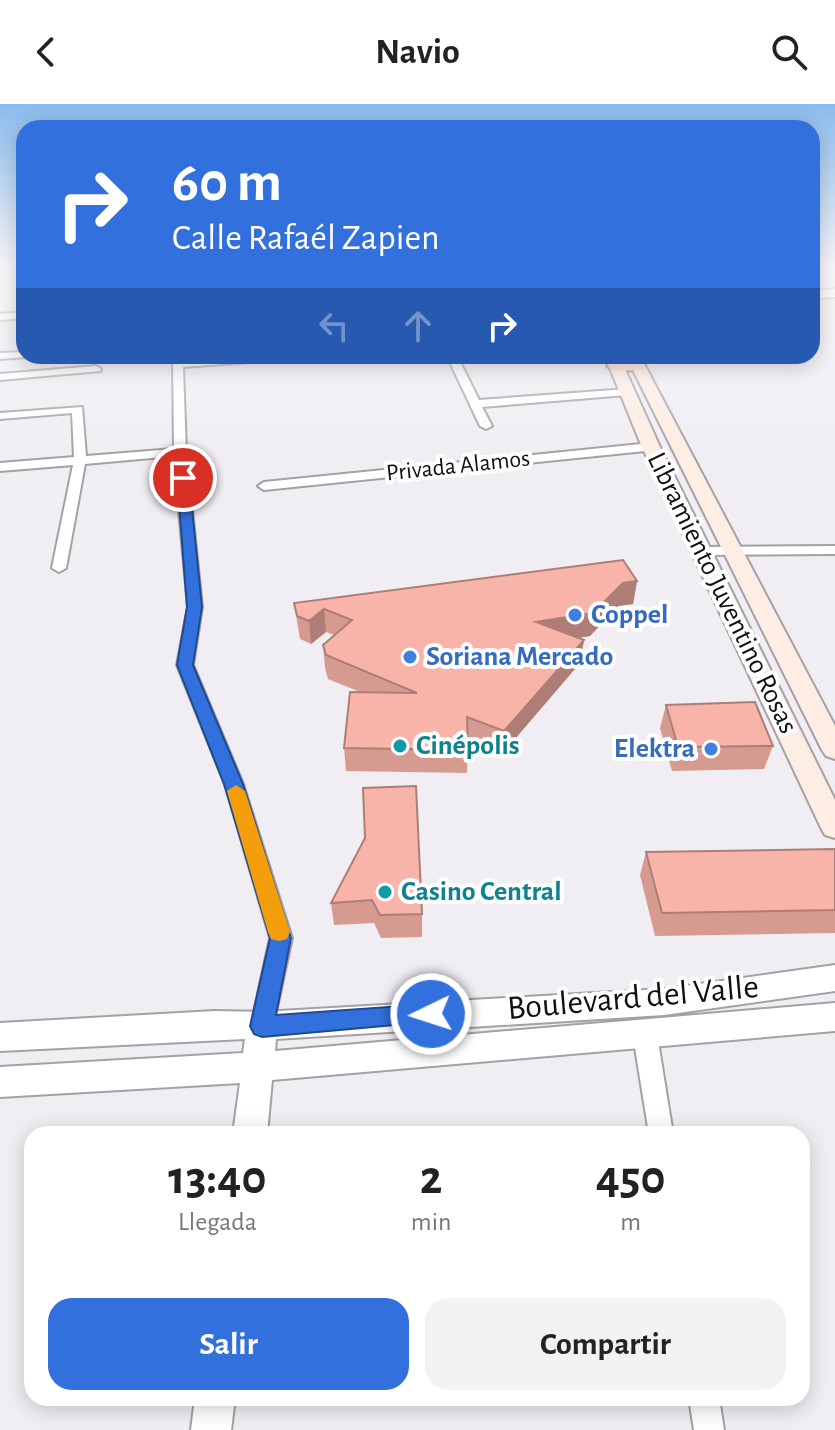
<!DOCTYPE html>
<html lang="es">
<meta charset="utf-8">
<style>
:root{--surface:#fff;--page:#f2f2f2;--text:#222;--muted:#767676;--accent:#3270de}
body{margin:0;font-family:"Alegreya Sans",sans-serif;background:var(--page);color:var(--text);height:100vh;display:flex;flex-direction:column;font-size:30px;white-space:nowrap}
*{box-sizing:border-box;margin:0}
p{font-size:26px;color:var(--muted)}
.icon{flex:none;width:44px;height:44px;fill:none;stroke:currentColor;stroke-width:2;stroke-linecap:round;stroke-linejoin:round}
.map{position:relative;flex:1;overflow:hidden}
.side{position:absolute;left:24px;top:1022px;width:786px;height:280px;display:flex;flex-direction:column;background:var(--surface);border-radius:24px;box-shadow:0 4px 20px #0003}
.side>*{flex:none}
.guide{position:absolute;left:16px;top:16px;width:804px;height:244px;border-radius:24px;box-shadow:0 4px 20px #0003;background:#3270de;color:#fff;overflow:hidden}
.pin{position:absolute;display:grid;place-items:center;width:68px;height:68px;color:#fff;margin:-34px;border:4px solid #fff;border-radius:50%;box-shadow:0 2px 8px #0007}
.me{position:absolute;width:88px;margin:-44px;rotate:266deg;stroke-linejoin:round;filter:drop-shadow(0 0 6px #0008)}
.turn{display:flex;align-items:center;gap:28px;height:168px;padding:0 24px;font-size:36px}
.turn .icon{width:104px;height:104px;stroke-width:2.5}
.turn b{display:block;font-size:56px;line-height:68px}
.lanes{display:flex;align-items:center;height:76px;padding:0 24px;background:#0003;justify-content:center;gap:40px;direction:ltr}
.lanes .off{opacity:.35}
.eta{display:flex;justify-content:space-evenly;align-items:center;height:136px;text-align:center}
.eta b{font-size:48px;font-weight:700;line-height:56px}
.button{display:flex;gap:16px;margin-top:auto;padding:16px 24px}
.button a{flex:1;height:92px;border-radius:24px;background:var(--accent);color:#fff;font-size:32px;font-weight:700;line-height:92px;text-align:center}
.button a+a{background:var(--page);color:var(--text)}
header{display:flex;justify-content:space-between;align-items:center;height:104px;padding:0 24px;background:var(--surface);font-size:36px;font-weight:700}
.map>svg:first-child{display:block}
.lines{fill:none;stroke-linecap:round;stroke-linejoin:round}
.minor-casing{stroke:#a4a1a6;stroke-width:4}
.tertiary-casing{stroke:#a4a1a6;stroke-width:4}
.secondary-casing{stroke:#a4a1a6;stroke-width:4}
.primary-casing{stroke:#aa836f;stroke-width:4}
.minor{fill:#fff;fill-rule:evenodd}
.tertiary{fill:#fff;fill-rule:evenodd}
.secondary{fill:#feede3;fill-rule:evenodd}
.primary{fill:#fedac7;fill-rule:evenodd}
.wall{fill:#d59b91}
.shaded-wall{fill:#ae7e76}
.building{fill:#f8b4a9;stroke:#ae7e76;stroke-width:2}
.route{fill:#3270de;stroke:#204990;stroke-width:2}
.slow{fill:#f59e0b}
.shop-dot{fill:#3f7fe0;stroke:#fff;stroke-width:3}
.culture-dot{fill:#0f9aa8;stroke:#fff;stroke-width:3}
.labels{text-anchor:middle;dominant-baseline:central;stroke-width:8;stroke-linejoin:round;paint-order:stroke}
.far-street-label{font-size:24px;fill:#100f11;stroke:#fff}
.street-label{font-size:28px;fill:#100f11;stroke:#fff}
.shop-label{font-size:28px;font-weight:bold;fill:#366cbe;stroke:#fff;text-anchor:start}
.culture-label{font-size:28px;font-weight:bold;fill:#0d838f;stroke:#fff;text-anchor:start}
.near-street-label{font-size:34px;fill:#100f11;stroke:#fff}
</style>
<header><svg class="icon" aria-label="back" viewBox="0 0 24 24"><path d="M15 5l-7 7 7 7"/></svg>Navio<svg class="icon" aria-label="search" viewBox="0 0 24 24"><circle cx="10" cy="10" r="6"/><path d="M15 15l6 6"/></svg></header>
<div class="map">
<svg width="835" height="1326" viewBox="0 0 835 1326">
<rect width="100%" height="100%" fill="#f1eef3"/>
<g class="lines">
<defs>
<g id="minor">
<path d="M 0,164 L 24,164 L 24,168 L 0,169 Z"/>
<path d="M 24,208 L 24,214 L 0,216 L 0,210 Z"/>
<path d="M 24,248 L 24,252 L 28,253 L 0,255 L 0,249 Z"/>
<path d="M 173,252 L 183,252 L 183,256 L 292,252 L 287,255 L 183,263 L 186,348 L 202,503 L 193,561 L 243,680 L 292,834 L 273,922 L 270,929 L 262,932 L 254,929 L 251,922 L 270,834 L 225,680 L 177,561 L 188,503 L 174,352 L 85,360 L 66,464 L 59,468 L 52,464 L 73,361 L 0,367 L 0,359 L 74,353 L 72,309 L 0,315 L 0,309 L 82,303 L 86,352 L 174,345 Z"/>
<path d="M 447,252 L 457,252 L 479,296 L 627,285 L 632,288 L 627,291 L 482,303 L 492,322 L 486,325 L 480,322 Z"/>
<path d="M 96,262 L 101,265 L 100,267 L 0,276 L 0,270 Z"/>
<path d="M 651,339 L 655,340 L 655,346 L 264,386 L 258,382 L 264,378 Z"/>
<path d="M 835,442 L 835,450 L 700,451 L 693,447 L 700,443 Z"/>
<path d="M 645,921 L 653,924 L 657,931 L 673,1030 L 649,1030 L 633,931 L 637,924 Z"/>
<path d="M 689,1294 L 719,1294 L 724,1326 L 694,1326 Z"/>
</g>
<g id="tertiary">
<path d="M 835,185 L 835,193 L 812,195 L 812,187 Z"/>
<path d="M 835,861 L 835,887 L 664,911 L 276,935 L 275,947 L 835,899 L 835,927 L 272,976 L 267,1030 L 233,1030 L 240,979 L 0,993 L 0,963 L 243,949 L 245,935 L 0,947 L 0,919 L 215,907 L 262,908 L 664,885 Z"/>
<path d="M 195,1294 L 235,1294 L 231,1326 L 191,1326 Z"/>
</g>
<g id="secondary">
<path d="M 605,252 L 619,252 L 660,343 L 835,696 L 835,734 L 825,731 L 821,724 L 642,343 Z"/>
<path d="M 626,252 L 640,252 L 835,622 L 835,655 L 826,652 L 822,646 Z"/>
</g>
<path id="primary" d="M 636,257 L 645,262 L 642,266 L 616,267 L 607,262 L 616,257 Z"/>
</defs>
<use href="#minor" class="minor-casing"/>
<use href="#tertiary" class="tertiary-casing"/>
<use href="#secondary" class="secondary-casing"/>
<use href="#primary" class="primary-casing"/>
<use href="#minor" class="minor"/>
<use href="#tertiary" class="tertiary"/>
<use href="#secondary" class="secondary"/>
<use href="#primary" class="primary"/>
</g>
<g class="wall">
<path d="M 637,477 L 633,500 L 618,502 L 590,532 L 577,534 L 584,536 L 580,559 L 502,650 L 468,637 L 467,669 L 346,667 L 344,644 L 360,588 L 328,575 L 325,564 L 323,541 L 334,531 L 326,528 L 311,540 L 300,535 L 294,499 Z"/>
<path d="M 666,601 L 773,642 L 764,665 L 672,667 L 660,624 Z"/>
<path d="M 365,734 L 422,810 L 422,833 L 381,834 L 374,819 L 334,821 L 331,799 Z"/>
<path d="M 835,745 L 835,829 L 655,832 L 640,771 L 646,748 Z"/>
</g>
<g class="shaded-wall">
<path d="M 637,477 L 633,500 L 618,502 L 590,532 L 534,541 L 536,518 L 623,479 Z"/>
<path d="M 324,505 L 326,528 L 311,540 L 309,517 Z"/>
<path d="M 584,536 L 580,559 L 502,650 L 504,627 Z"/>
</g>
<g class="building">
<path d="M 623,456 L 637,477 L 623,479 L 593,509 L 536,518 L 584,536 L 504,627 L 467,613 L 468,646 L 344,644 L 350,588 L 417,589 L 326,551 L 323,541 L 352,516 L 324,505 L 309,517 L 297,512 L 294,499 Z"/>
<path d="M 755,598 L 773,642 L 678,643 L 666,601 Z"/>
<path d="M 416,682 L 422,810 L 380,811 L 372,796 L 331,799 L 365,734 L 363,684 Z"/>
<path d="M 835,745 L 835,806 L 662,809 L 646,748 Z"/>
</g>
<linearGradient id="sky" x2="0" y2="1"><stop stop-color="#8abbee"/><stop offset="0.47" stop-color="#f9f7fa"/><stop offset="1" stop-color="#f9f7fa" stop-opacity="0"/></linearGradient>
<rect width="835" height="350" fill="url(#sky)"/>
<path class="route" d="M 183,370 L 189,374 L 202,503 L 193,561 L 243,680 L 291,834 L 276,911 L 431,900 L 439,903 L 442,910 L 439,917 L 262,933 L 254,930 L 250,922 L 270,834 L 224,680 L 177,561 L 187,503 L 177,374 Z"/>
<path class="slow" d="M 236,681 L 245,687 L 290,828 L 287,835 L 279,837 L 271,835 L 268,828 L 227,687 Z"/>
<g class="shop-dot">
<circle cx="575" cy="511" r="8"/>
<circle cx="410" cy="553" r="8"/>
<circle cx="711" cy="645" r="8"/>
</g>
<g class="culture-dot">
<circle cx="400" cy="642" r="8"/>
<circle cx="385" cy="788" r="8"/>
</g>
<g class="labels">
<g class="far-street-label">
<text transform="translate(458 362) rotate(-6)">Privada Alamos</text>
</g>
<g class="street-label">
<text transform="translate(722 489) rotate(64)">Libramiento Juventino Rosas</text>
</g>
<g class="shop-label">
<text x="591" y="511">Coppel</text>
<text x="426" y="553">Soriana Mercado</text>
<text x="695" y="645" text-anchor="end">Elektra</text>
</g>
<g class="culture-label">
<text x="416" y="642">Cinépolis</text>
<text x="401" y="788">Casino Central</text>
</g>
<g class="near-street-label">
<text transform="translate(633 894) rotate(-5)">Boulevard del Valle</text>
</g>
</g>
</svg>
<div class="pin" style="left:183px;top:374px;background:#d93025"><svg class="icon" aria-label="arrive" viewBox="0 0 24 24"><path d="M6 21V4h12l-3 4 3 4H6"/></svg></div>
<svg class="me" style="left:431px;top:910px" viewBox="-20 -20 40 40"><circle r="17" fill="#3270de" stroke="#fff" stroke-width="3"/><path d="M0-11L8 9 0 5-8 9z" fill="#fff"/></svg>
<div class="guide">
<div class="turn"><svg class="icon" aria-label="right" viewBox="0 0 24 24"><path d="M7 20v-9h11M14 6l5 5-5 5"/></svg><div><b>60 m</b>Calle Rafaél Zapien</div></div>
<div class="lanes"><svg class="icon off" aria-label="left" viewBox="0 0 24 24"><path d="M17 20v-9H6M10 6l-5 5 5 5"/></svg><svg class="icon off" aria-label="ahead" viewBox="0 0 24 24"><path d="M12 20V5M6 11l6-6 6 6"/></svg><svg class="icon" aria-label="right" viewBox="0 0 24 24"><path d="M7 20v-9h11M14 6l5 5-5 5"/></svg></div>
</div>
<section class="side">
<div class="eta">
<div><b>13:40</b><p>Llegada</p></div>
<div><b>2</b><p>min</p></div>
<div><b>450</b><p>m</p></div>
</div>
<div class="button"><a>Salir</a><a>Compartir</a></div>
</section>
</div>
